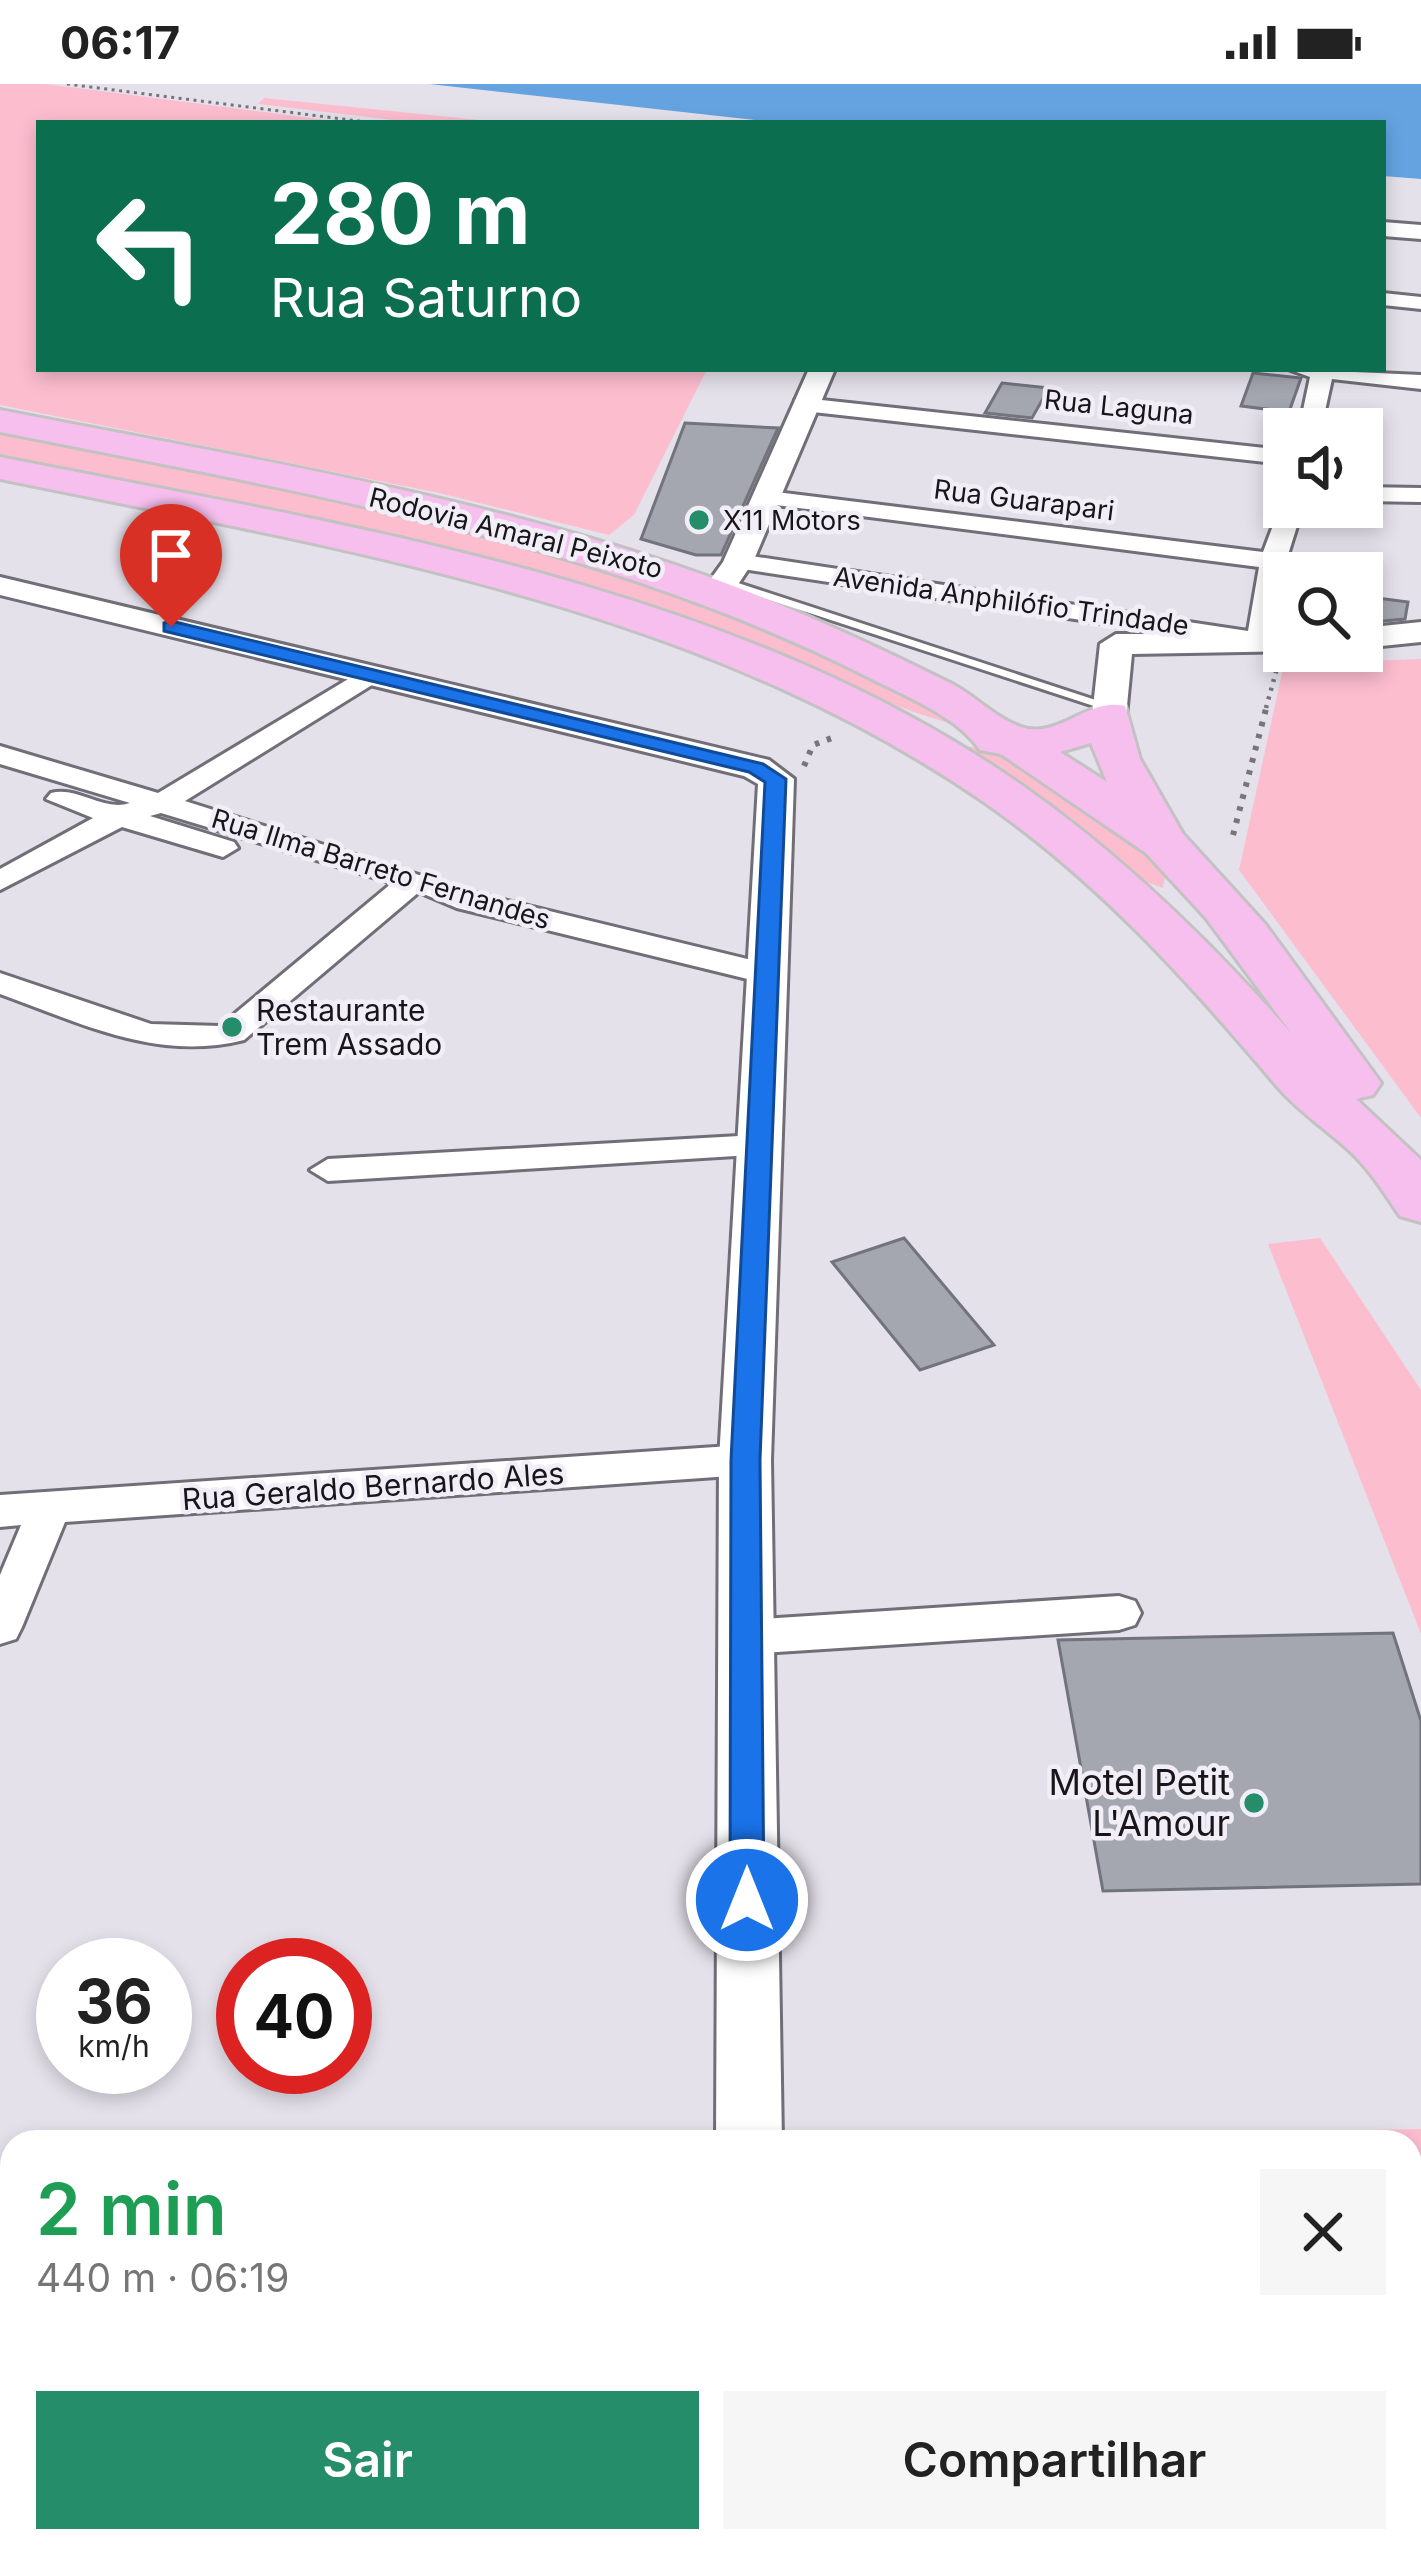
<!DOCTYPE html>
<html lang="pt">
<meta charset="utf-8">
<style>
:root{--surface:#fff;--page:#f6f6f6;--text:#222;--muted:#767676;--accent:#258d6a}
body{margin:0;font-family:Inter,sans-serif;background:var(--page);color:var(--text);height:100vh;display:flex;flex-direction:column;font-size:45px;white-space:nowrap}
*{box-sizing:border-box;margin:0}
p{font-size:39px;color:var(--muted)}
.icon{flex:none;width:66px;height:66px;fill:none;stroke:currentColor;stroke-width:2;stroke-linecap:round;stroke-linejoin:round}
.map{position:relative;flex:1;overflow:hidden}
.details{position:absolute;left:0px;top:2046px;width:1422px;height:423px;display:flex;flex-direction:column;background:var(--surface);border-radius:36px 36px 0 0;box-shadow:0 6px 18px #0003}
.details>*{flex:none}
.top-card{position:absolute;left:36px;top:36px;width:1350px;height:252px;border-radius:0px;box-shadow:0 6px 18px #0003;background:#0b6e4f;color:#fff;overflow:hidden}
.fabs{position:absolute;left:1263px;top:324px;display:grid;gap:24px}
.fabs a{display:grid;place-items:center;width:120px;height:120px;border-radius:0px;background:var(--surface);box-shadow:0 6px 18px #0003;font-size:60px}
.speed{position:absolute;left:36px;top:1854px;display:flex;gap:24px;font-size:60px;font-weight:700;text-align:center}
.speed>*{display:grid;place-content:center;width:156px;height:156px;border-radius:50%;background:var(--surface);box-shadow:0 6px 18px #0003;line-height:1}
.speed small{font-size:30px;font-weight:400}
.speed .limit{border:18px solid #d22;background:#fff;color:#111}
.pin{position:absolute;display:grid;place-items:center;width:102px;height:102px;color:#fff;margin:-123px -51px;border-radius:50% 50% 50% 0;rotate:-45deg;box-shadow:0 0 12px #0007}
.pin .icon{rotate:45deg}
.me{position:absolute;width:132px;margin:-66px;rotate:0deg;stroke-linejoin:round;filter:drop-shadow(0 0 9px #0008)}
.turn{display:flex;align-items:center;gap:42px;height:252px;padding:0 36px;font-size:54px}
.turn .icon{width:156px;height:156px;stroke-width:2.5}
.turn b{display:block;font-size:84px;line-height:102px}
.round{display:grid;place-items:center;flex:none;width:126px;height:126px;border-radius:0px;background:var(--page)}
.summary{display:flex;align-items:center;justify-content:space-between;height:204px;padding:0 36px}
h1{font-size:72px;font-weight:600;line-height:90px;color:#1e9e55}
.action{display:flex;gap:24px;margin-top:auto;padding:24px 36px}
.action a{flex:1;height:138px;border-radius:0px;background:var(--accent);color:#fff;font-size:48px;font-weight:600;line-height:138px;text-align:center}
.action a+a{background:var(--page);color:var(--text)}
.status{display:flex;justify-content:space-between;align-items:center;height:84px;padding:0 60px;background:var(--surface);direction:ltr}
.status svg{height:33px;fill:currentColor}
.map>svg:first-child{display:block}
.green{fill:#fcbdcf}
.water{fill:#64a3e0}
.building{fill:#a4a6b0;stroke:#71737d;stroke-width:3}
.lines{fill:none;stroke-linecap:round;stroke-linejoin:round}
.service-casing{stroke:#716e77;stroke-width:6}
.minor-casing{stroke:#716e77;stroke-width:6}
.tertiary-casing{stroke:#716e77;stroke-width:6}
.trunk-casing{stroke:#c3c2c3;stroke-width:6}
.path-far2{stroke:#77747b;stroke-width:3;stroke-dasharray:3 4.5;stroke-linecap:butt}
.path-far1{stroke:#77747b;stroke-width:4.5;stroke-dasharray:3 6;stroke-linecap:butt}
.path{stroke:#77747b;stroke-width:6;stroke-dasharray:4.5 8;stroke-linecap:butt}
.service{fill:#fff;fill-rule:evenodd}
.minor{fill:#fff;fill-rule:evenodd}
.tertiary{fill:#fff;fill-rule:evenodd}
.trunk{fill:#f7bfee;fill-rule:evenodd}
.route{fill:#1a73e8;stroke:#114b97;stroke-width:3}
.poi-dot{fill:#258d6a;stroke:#f2eef8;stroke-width:4.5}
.labels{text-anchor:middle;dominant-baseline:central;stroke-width:9;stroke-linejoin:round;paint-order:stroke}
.far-street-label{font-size:27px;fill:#18161a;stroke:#f2eef8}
.far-poi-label{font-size:27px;fill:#18161a;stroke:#f2eef8;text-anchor:start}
.poi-label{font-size:30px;fill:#18161a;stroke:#f2eef8;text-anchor:start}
.street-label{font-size:30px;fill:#18161a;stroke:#f2eef8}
.near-poi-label{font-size:36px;fill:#18161a;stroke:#f2eef8;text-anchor:end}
</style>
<div class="status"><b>06:17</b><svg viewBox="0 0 49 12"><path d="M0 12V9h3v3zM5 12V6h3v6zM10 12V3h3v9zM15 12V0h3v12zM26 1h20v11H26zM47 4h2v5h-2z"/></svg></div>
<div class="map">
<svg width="1421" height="2468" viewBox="0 0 1421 2468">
<rect width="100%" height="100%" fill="#e5e1eb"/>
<g class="green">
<path d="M 0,0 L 46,0 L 349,39 L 39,39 L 39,285 L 707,285 L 634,431 L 609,451 L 439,409 L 0,321 Z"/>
<path d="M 264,14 L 509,39 L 419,39 L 258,20 Z"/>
<path d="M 0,346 L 441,432 L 641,484 L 987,647 C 885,631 804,571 707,542 C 475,473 238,418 0,370 Z"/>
<path d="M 1421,575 L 1421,1034 L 1239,786 L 1284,580 Z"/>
<path d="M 957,662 L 1013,666 L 1087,713 L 1166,787 L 1163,804 L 1141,796 Z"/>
<path d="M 1320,1154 L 1421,1306 L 1421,1550 L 1268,1160 Z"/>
<path d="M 1421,2045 L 1421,2468 L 835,2468 L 835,2457 L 1410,2457 L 1410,2058 L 818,2058 Z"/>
</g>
<path class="water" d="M 429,0 L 1421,0 L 1421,95 L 1383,92 L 1383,39 L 781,39 Z"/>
<g class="building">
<path d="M 1253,289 L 1301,294 L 1289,328 L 1241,322 Z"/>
<path d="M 1002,299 L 1049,304 L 1032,334 L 985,329 Z"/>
<path d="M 685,339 L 778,344 L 721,471 L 696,471 L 641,455 Z"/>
<path d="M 1362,512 L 1408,518 L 1405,535 L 1362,539 Z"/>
<path d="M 904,1154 L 994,1261 L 920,1286 L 832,1178 Z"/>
<path d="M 1393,1549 L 1421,1637 L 1421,1800 L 1103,1807 L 1058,1556 Z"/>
</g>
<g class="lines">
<defs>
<path id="service" d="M 721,496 L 729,496 L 1117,623 L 1106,626 L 721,500 Z"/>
<g id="minor">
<path d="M 1383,209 L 1421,213 L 1421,225 L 1383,221 Z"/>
<path d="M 1288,285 L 1421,291 L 1421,305 L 1332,295 L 1321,345 L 1299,345 L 1310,293 Z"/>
<path d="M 803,314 L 1284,366 L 1284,380 L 795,326 L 795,316 Z"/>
<path d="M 1362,403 L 1421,404 L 1421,418 L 1362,417 Z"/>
<path d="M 768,407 L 1263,468 L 1282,418 L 1284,423 L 1303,423 L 1286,477 L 1274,550 L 1284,552 L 1288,567 L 729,483 L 729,473 L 738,470 L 1248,547 L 1259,483 L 760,419 L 760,409 Z"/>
<path d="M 370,582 L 384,590 L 380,596 L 185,717 L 479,810 L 776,882 L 780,889 L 776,896 L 764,899 L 457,824 L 419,808 L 244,956 C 157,978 81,939 0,910 L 0,889 L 151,940 L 220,942 L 392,799 L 161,729 L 150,732 L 234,758 L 238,764 L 223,773 L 122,743 L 0,806 L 0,785 L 93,734 L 46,715 L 51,709 C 78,702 103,728 130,719 L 0,680 L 0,662 L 158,709 Z"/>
<path d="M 757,1051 L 775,1062 L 770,1070 L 328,1097 L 310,1086 L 328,1075 Z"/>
<path d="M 745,1361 L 760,1365 L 766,1376 L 760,1387 L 745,1391 L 65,1438 L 22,1543 L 16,1555 L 0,1560 L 0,1491 L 21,1441 L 0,1443 L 0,1411 Z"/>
<path d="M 1119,1512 L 1135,1517 L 1141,1529 L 1135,1541 L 1119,1546 L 746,1570 L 730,1565 L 724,1553 L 730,1541 L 746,1536 Z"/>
</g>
<g id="tertiary">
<path d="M 1383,138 L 1421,141 L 1421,155 L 1383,152 Z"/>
<path d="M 809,285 L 835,285 L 753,478 L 729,514 L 707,514 L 702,507 L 723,478 Z"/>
<path d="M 0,493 L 769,676 L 794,695 L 771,1376 L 782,2058 L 716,2058 L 719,1376 L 758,700 L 744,692 L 0,511 Z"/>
<path d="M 1421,538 L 1421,558 L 1362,564 L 1362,544 Z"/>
<path d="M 1116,550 L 1284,550 L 1284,567 L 1295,567 L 1132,570 L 1126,632 L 1109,642 L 1092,632 L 1100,560 Z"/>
<rect x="717" y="2457" width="76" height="11"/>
</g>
<path id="trunk" d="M 0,326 C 234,372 475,410 701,490 C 788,521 870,559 952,600 C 975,612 997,635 1021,643 C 1058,656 1088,613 1125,622 L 1140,675 L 1183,750 L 1265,840 L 1381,999 L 1373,1011 L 1356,1015 L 1421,1076 L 1421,1138 L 1400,1132 C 1385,1110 1371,1087 1351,1068 C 1326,1045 1298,1027 1276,1001 C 1188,897 1097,796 984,718 C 695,519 336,464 0,395 L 0,373 C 340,441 729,497 1020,700 C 1122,771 1210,857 1292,950 L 1206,834 L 1146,769 L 1001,670 L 980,666 C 957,632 907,613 868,593 C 597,456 296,407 0,348 ZM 1091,659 L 1107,698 L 1060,668 Z"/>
</defs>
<use href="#service" class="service-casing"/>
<use href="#minor" class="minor-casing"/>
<use href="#tertiary" class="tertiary-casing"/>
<use href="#trunk" class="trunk-casing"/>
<path class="path-far2" d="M 67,0 L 374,39"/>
<path class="path-far1" d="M 1266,624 L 1277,584"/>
<g class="path">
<path d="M 804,682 L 813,661 L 832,654"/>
<path d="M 1233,751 L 1267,621"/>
</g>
<use href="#service" class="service"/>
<use href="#minor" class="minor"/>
<use href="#tertiary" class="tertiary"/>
<use href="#trunk" class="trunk"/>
</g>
<path class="route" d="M 171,537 L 763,680 L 786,695 L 760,1376 L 764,1816 L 759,1826 L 747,1831 L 735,1826 L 730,1816 L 731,1376 L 765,698 L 749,688 L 164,547 L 164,539 Z"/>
<g class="poi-dot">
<circle cx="699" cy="436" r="12"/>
<circle cx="232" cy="943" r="12"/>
<circle cx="1254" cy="1719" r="12"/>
</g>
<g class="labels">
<g class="far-street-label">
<text transform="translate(1119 323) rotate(6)">Rua Laguna</text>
<text transform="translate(1024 416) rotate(7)">Rua Guarapari</text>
<text transform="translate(516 449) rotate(14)">Rodovia Amaral Peixoto</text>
<text transform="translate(1011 517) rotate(8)">Avenida Anphilófio Trindade</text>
<text transform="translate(381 785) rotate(17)">Rua Ilma Barreto Fernandes</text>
</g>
<g class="far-poi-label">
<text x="723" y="436">X11 Motors</text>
</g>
<g class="poi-label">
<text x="256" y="926">Restaurante<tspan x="256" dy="34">Trem Assado</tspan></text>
</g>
<g class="street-label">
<text transform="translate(373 1402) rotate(-4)">Rua Geraldo Bernardo Ales</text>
</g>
<g class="near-poi-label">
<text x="1230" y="1698">Motel Petit<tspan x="1230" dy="41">L'Amour</tspan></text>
</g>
</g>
</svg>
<div class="fabs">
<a><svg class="icon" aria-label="sound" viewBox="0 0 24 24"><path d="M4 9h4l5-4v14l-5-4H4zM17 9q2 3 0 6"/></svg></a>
<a><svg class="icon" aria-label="search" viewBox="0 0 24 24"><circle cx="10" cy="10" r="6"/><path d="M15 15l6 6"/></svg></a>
</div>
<div class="speed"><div>36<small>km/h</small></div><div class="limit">40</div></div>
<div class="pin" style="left:171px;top:543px;background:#d93025"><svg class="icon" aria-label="arrive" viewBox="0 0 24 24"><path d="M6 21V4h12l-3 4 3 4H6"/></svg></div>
<svg class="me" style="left:747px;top:1816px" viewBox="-20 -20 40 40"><circle r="17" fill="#1a73e8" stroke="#fff" stroke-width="3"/><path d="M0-11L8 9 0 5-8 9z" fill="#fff"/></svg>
<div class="top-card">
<div class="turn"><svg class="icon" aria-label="left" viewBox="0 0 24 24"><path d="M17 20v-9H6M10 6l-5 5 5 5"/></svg><div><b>280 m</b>Rua Saturno</div></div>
</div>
<section class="details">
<div class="summary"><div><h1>2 min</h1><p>440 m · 06:19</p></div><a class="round"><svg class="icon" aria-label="close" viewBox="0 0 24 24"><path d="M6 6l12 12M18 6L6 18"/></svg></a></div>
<div class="action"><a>Sair</a><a>Compartilhar</a></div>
</section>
</div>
